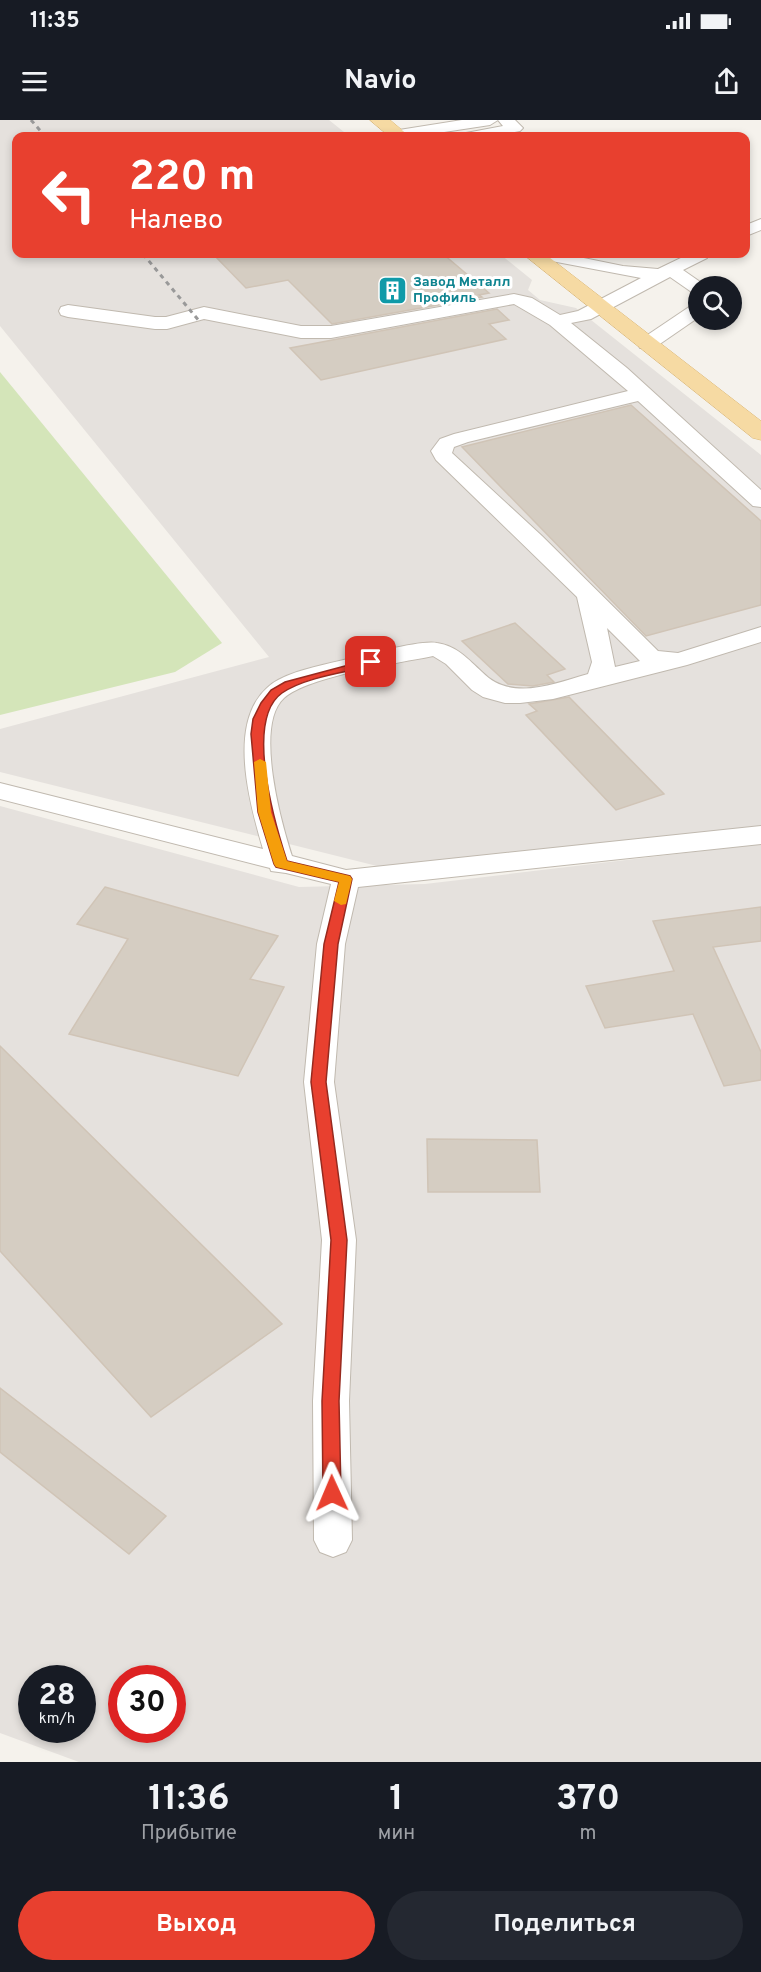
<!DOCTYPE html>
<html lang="ru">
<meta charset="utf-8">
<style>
:root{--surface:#171b24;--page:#242831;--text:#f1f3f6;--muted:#9ea1a6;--accent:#e8402f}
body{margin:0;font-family:Overpass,sans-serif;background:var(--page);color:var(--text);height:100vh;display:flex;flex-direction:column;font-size:22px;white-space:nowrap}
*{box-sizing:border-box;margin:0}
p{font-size:20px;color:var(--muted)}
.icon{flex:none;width:33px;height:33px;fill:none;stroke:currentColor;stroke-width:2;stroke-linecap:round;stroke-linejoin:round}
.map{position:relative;height:1642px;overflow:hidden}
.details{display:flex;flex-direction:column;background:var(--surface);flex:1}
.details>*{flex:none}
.hud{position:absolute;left:12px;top:12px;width:738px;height:126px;border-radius:12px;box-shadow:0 3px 9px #0003;background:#e8402f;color:#fff;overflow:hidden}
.fabs{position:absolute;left:688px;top:156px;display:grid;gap:12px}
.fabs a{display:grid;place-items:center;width:54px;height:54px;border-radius:50%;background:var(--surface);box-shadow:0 3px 9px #0003;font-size:30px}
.speed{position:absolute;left:18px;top:1545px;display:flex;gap:12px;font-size:30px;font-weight:700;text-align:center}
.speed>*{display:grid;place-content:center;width:78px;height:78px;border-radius:50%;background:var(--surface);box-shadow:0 3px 9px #0003;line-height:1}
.speed small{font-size:15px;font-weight:400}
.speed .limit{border:9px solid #d22;background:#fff;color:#111}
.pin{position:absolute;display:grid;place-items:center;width:51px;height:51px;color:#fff;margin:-26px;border-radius:12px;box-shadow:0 3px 9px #0006}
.me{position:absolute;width:66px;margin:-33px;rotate:359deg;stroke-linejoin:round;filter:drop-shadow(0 0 4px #0008)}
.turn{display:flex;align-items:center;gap:21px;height:126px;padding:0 18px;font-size:27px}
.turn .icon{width:78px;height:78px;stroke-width:2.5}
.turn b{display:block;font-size:42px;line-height:51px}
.eta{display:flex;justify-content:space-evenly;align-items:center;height:102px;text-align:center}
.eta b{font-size:36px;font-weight:700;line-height:42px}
.button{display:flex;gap:12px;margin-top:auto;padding:12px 18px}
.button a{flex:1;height:69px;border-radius:36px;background:var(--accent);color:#fff;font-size:24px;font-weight:700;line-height:69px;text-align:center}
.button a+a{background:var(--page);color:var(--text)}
.status{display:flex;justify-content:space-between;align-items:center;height:42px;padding:0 30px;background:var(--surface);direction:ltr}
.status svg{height:16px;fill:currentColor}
header{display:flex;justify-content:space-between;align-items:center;height:78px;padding:0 18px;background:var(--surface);font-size:27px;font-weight:700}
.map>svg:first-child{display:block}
.industrial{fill:#e5e1dd;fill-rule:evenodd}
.green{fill:#d4e5b9}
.building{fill:#d5cdc2;stroke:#d0c4b6;stroke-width:1.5}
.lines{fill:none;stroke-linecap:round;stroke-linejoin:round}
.minor-casing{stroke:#c0b9af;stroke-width:2}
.major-casing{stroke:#dbb674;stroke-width:1}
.minor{fill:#fff;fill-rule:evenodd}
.major{fill:#f6daa3;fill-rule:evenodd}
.rail{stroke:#999;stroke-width:3;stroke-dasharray:4.5 4.5;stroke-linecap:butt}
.route{fill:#e8402f;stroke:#972a1f;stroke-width:1.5}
.slow{fill:#f59e0b}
.labels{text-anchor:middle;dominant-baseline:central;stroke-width:6;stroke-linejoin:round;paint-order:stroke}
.far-culture-label{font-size:14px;font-weight:bold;fill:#0d838f;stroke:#fff;text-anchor:start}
</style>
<div class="status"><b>11:35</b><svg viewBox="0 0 49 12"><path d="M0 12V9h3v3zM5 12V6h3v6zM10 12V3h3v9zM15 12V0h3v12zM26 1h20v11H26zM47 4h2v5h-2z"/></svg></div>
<header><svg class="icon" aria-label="menu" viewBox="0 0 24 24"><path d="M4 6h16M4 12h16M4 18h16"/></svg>Navio<svg class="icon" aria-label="share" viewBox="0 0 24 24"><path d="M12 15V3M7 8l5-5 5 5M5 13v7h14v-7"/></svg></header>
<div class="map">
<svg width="761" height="1642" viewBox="0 0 761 1642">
<rect width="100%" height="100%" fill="#f5f2ec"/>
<g class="industrial">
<path d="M 0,0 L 329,0 L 349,16 L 16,16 L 16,134 L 500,134 L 532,160 L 528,170 L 540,180 L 576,188 L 761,335 L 761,708 L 385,748 L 0,652 L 0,609 L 269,537 L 0,206 Z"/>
<path d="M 0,686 L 299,767 L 425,764 L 761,724 L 761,1642 L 79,1642 L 0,1613 ZM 32,1558 L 82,1558 L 82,1610 L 32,1610 ZM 122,1558 L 172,1558 L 172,1610 L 122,1610 Z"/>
</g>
<path class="green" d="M 0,252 L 222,523 L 175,552 L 0,595 Z"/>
<g class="building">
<path d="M 213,134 L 443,134 L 489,173 L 479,175 L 482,177 L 332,204 L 288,160 L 246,168 Z"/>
<path d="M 497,189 L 509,200 L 489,204 L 506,219 L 321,260 L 290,228 Z"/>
<path d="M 631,285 L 761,401 L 761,485 L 646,516 L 462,327 Z"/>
<path d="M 515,503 L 565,549 L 547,555 L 554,562 L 533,566 L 508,564 L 462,521 Z"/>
<path d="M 569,577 L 664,674 L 616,690 L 526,595 L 537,591 L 529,584 Z"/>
<path d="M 105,767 L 278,816 L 250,859 L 284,867 L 238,956 L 69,914 L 128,819 L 77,804 Z"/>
<path d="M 761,787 L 761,821 L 713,827 L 761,932 L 761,960 L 724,966 L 693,894 L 605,908 L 586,866 L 674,851 L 653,801 Z"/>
<path d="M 0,926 L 282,1204 L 151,1297 L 0,1131 Z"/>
<path d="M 427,1019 L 537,1020 L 540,1072 L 428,1072 Z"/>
<path d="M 0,1268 L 166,1396 L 129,1434 L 0,1332 Z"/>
</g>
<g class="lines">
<defs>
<g id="minor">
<path d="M 462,0 L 498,0 L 490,5 L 418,16 L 391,15 L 399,10 Z"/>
<path d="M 498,0 L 515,0 L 523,8 L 520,11 L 494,16 L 464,16 L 466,13 L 503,6 Z"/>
<path d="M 761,99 L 761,110 L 746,116 L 746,105 Z"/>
<path d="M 532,134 L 564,134 L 623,146 L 658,149 L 689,134 L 709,134 L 707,138 L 683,150 L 706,166 L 699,166 L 699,174 L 693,173 L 670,157 L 591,199 L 571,203 L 627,248 L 761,370 L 761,387 L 753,386 L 638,281 L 468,322 L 454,327 L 452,333 L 542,416 L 658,531 L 678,533 L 761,507 L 761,522 L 687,545 L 553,579 L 520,583 L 505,583 L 483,577 L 472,570 L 446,544 L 433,536 C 399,543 309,556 284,578 C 254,605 281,702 292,736 L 346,750 L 761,706 L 761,724 L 358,767 L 345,824 L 334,962 L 356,1120 L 349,1281 L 352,1420 L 346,1432 L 333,1437 L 320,1432 L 314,1420 L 313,1281 L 322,1120 L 304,962 L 317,824 L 331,764 L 286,753 L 271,751 L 270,748 L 0,679 L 0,663 L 263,729 C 250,685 227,604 267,568 C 284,551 329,544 352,538 C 371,534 420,520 437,523 C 457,526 468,539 482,552 C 511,582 553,564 588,554 L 592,542 L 577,477 L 436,340 L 431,331 L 440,319 L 454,314 L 628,271 L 550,205 L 514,184 L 331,218 L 301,218 L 204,199 L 167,209 L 155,209 L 68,197 L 61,195 L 59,191 L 61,187 L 68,185 L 155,197 L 166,197 L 204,187 L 301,206 L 331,206 L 514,174 L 532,178 L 560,195 L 578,191 L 641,158 L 541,139 L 535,138 ZM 607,508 L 640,541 L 615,547 Z"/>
<path d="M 699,183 L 699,197 L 654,228 L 640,228 L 638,224 L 640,220 L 692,185 Z"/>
</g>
<g id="major">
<path d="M 370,0 L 390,0 L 409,16 L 389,16 Z"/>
<path d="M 523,134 L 545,134 L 761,301 L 761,320 L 753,318 Z"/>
</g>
</defs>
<use href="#minor" class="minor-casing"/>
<use href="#major" class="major-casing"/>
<use href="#minor" class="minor"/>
<use href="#major" class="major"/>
<g class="rail">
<path d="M 31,0 L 45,16"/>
<path d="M 143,134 L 200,202"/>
</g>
</g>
<path class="route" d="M 371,539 L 377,542 L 375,545 C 348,552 305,557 282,573 C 244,600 275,704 287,741 L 350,756 L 352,759 L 338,824 L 326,962 L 347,1120 L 339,1281 L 341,1373 L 338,1379 L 332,1381 L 326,1379 L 323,1373 L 322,1281 L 331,1120 L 311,962 L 324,824 L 339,762 L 276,747 L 274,744 L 258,692 L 251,614 L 253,599 L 261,583 L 271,570 L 285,562 Z"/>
<path class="slow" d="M 260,639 L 266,642 L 271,692 L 287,741 L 350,756 L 352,759 L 346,784 L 341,785 L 334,781 L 339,762 L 276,747 L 274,744 L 258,692 L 254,642 Z"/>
<defs>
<symbol id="building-square" viewBox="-11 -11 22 22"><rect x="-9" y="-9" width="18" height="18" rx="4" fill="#0f9aa8" stroke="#fff"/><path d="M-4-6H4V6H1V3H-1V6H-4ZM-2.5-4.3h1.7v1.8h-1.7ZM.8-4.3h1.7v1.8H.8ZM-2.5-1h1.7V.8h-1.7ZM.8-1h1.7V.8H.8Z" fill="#fff"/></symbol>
</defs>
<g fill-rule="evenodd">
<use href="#building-square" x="376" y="154" width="33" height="33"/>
</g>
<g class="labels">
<g class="far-culture-label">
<text x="413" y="162">Завод Металл<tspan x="413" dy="16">Профиль</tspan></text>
</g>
</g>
</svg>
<div class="fabs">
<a><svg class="icon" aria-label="search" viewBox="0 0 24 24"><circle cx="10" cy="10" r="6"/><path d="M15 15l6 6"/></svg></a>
</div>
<div class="speed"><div>28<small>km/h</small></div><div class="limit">30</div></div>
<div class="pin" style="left:371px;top:542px;background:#d93025"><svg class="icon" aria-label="arrive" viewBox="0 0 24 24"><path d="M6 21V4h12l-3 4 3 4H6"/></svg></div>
<svg class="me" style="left:332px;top:1373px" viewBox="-20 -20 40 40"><path d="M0-17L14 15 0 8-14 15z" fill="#e8402f" stroke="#fff" stroke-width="4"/></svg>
<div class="hud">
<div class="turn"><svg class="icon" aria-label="left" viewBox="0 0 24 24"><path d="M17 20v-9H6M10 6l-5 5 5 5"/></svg><div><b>220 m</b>Налево</div></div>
</div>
</div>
<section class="details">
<div class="eta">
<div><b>11:36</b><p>Прибытие</p></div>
<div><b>1</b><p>мин</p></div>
<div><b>370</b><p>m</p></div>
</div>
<div class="button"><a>Выход</a><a>Поделиться</a></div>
</section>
